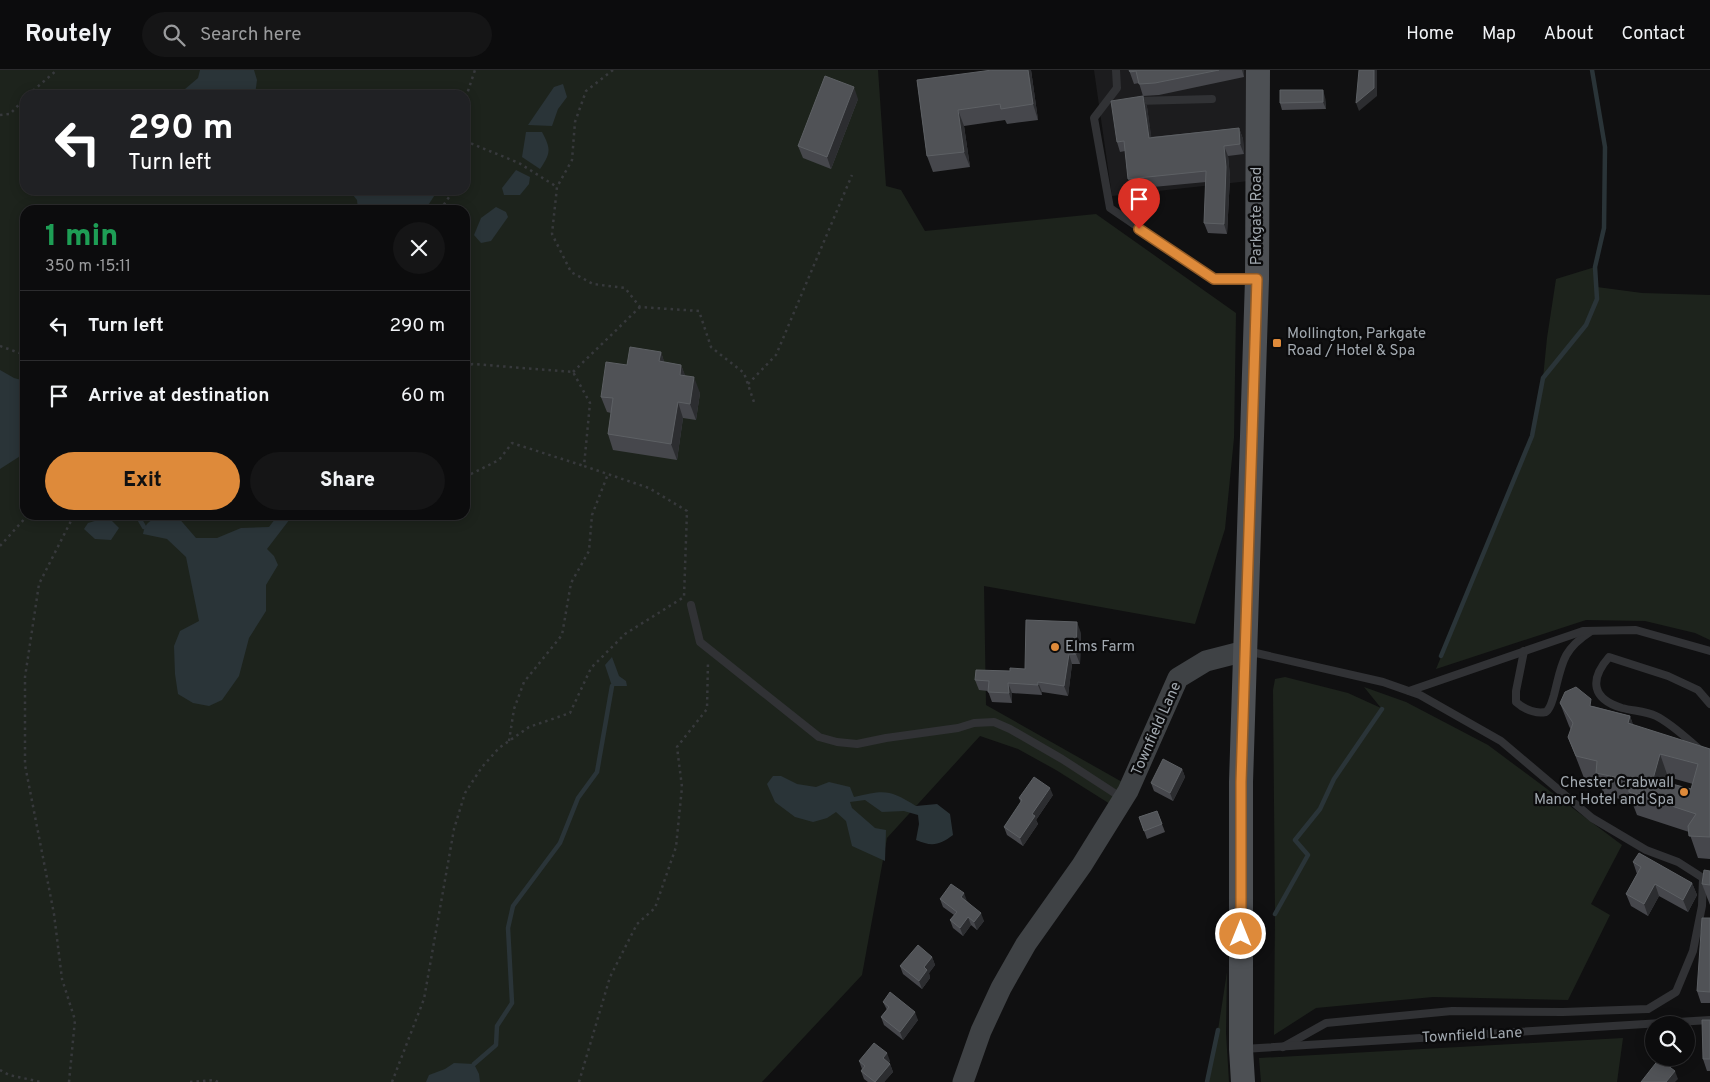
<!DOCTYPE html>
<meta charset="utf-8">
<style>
:root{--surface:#0c0c0d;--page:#151516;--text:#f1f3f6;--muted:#9a9b9d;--line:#2c2c2e;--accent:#de8a3a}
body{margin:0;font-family:Overpass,sans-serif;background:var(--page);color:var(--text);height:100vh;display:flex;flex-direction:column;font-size:19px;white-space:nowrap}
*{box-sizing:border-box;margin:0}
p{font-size:16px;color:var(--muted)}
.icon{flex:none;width:28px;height:28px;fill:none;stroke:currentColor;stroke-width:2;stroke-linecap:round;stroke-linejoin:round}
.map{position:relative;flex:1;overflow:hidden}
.drawer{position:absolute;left:20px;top:135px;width:450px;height:315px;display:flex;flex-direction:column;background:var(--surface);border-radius:15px;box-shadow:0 2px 12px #0003,0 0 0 1px var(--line)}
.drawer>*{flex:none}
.hud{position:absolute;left:20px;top:20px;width:450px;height:105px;border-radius:15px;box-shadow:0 2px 12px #0003,0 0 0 1px var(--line);background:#202124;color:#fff;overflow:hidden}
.fabs{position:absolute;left:1645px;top:946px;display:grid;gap:10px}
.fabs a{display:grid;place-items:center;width:50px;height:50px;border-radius:50%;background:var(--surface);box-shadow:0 2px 12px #0003,0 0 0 1px var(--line);font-size:25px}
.pin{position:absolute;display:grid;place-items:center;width:42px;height:42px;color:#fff;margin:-51px -21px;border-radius:50% 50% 50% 0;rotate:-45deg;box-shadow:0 0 5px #0007}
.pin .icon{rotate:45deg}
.me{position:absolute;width:55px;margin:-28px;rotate:0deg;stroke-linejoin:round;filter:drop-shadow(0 0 4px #0008)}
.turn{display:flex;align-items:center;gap:18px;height:105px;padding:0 25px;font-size:22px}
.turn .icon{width:65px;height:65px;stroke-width:2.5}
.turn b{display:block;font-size:35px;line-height:42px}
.round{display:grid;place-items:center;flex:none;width:52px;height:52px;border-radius:26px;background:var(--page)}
.headline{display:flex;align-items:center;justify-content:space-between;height:85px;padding:0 25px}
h1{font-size:30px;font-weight:800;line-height:38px;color:#1e9e55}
.primary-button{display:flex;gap:10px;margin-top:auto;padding:10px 25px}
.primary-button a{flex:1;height:58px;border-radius:30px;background:var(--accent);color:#111;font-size:20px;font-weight:800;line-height:58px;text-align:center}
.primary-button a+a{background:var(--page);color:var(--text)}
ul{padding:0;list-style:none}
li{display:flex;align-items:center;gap:15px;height:70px;padding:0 25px;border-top:1px solid var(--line)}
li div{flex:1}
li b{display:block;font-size:19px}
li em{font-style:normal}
header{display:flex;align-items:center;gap:30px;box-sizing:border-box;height:70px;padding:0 25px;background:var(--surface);border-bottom:1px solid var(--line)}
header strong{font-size:24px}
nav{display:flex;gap:28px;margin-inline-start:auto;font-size:18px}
.search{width:350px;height:45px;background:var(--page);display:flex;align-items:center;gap:12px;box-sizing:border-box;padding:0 18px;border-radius:28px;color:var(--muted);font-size:19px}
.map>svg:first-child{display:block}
.built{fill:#1c1c1e}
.green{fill:#1d231c;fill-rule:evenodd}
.water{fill:#2a3438}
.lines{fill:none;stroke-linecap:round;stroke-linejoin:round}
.stream{stroke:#2a3438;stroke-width:4.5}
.path{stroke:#37393c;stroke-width:2.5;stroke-dasharray:2.5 4;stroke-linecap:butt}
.lane{stroke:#313235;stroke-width:8}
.secondary{stroke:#3f4245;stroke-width:21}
.primary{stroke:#4d5054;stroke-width:24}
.wall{fill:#46474c;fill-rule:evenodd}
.shaded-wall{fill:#2c2d30}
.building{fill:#505256;stroke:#5d6064;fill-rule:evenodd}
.route-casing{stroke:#905a26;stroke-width:12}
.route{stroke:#de8a3a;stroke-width:9}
.poi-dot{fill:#de8a3a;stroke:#0b0b0c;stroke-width:2}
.labels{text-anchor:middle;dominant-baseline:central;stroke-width:4.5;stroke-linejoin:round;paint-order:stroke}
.street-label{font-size:15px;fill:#a2a9b0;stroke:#0b0b0c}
.poi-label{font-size:15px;fill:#a2a9b0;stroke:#0b0b0c;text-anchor:start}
</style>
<header>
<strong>Routely</strong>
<div class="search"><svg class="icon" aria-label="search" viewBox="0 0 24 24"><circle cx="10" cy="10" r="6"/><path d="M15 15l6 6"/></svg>Search here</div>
<nav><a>Home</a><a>Map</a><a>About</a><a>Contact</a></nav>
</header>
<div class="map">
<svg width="1710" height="1012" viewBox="0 0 1710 1012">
<rect width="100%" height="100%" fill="#101011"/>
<path class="built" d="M 1094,0 L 1250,0 L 1249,111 L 1112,126 Z"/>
<g class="green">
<path d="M 0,0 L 878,0 L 886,116 L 901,120 L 925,161 L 1096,144 L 1236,243 L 1234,368 L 1225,459 L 1195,554 L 984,516 L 986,635 L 1131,717 L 1118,739 L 1056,700 L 1018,679 L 980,666 L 887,768 L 862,905 L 762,1012 L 0,1012 ZM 25,25 L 465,25 L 465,120 L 25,120 ZM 25,140 L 465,140 L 465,445 L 25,445 Z"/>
<path d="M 1595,197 L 1597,217 L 1642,223 L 1710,225 L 1710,570 L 1695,563 L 1645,551 L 1586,550 L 1436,599 L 1532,366 L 1543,308 L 1547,268 L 1556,209 Z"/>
<path d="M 1285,607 L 1348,623 L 1381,638 L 1364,617 L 1406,632 L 1488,675 L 1622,775 L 1591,834 L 1610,845 L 1568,930 L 1433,927 L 1316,938 L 1274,965 L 1275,844 L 1273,620 L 1275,609 Z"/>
<path d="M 1227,902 L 1226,963 L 1229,1012 L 1207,1012 L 1218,960 Z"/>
<path d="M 1623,968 L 1617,1012 L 1261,1012 L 1259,988 Z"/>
</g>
<g class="water">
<path d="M 200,0 L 254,0 L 257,10 L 255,25 L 178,25 L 198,8 Z"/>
<path d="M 563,14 L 567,27 L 558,39 L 552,56 L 528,55 L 554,17 Z"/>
<path d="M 526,62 L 542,62 C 551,79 551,83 540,99 L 522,87 Z"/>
<path d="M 516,100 L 530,107 L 529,114 L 520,125 L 504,125 L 502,118 Z"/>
<path d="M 349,120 L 438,120 L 425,140 L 358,140 L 357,130 Z"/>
<path d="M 496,137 L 506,142 L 508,147 L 491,171 L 481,173 L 474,165 L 481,148 Z"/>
<path d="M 0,300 L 14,308 L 25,311 L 25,383 L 0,399 Z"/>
<path d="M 162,445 L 177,446 L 196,468 L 217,468 L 241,458 L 269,457 L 278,445 L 293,445 L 267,479 L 274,486 L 278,495 L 266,515 L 266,541 L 249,568 L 239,606 L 222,630 L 209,636 L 193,633 L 178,624 L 175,604 L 174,576 L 180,561 L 199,551 L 186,487 L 167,469 L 143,464 C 145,452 151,450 162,445 Z"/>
<path d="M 108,447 L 119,458 L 111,470 L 95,469 L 84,459 L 88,453 Z"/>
<path d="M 612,587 L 619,606 L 626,611 L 627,616 L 612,616 L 605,595 Z"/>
<path d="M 773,706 L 781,706 L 797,714 L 816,717 L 829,712 L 850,717 L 854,727 C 885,720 889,719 916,736 L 937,734 L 950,744 L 953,765 C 940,775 932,777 916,770 L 919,754 L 918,745 L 904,741 L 882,742 L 865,730 L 850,732 L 852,738 L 875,758 L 886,760 L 885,791 L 852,776 L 846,751 L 836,742 L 827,748 L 813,752 L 795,747 L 775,732 L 767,714 Z"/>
<path d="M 454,993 L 474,994 L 479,1004 L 480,1012 L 426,1012 L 429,1005 L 445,999 Z"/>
</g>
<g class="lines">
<g class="stream">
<path d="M 137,445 L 144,457"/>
<path d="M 1441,586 L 1532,366 L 1543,308 L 1586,255 L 1597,229 L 1595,197 L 1604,158 L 1605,77 L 1592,0"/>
<path d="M 1275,844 L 1308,785 L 1295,770 L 1320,739 L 1334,709 L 1382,639"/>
<path d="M 474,994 L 496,975 L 497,956 L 512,933 L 508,858 L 513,836 L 560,773 L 578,728 L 597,702 L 612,616"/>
<path d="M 1207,1012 L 1218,960"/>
</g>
<g class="path">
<path d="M 613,0 L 586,21 L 575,52 L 572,90 L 557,117 L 552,164 L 571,202 L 593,214 L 625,218 L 640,237 L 699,241 L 711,277 L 744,303 L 755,335"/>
<path d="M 28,25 L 57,0"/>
<path d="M 465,34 L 467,24 L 475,0"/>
<path d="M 0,45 L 10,44 L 25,28"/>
<path d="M 465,71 L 519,93 L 557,117"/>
<path d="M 440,140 L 454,120"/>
<path d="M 0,276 L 25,285"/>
<path d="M 573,302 L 640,237"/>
<path d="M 748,314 L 776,285 L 852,105"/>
<path d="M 465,407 L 499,390 L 512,373 L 584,396"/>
<path d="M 120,445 L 129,445"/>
<path d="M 0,476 L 28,445"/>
<path d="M 509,671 L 514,639 L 524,612 L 562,565 L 571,513 L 589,481 L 592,445 L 608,404"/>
<path d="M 0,1000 L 9,1005 L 41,1012"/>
<path d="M 69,1012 L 75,950 L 62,909 L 54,844 L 25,695 L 25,607 L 39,514 L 74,445"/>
<path d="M 190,1012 L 214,1010 L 218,1012"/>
<path d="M 392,1012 L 424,929 L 454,759 L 465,723 L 482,697 L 499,678 L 529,657 L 570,643 L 591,598 L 625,564 L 684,527 L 687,441 L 649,418 L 584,396 L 590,333 L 573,302 L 473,294 L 465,296"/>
<path d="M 579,1012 L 610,907 L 637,854 L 655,838 L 676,777 L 682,717 L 677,677 L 707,639 L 708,592"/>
</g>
<g class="lane">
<path d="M 1116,0 L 1117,18 L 1094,48 L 1110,138 L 1214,209 L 1255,209"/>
<path d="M 1136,31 L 1212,29"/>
<path d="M 691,535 L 700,572 L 819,667 L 837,672 L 857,674 L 886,668 L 958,658 L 974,653 L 994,652 L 1010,659 L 1062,689 L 1122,728"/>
<path d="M 1247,581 L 1383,612 L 1420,625 L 1501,671 L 1592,748 L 1646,780 L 1678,792 L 1703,808 L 1702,836 L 1693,881 L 1676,922 L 1648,939 L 1563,942 L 1452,941 L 1326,953 L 1283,977"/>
<path d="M 1524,581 L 1516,621 L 1516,632 C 1524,639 1535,644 1546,642 C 1551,638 1552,631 1554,625 C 1562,594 1562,580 1590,562"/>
<path d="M 1409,621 L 1583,561 L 1636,560 L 1710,581"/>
<path d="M 1710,634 L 1698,620 L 1668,606 L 1609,587 C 1589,610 1592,629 1622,638 C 1633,641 1646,641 1656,646 C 1674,655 1689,671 1705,684 L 1710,684"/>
<path d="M 1243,979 L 1710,950"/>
</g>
<path class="secondary" d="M 963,1012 L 981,961 L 1001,918 L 1026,874 L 1082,795 L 1128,721 L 1178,608 L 1206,591 L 1245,581"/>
<path class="primary" d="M 1243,1012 L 1241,979 L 1241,712 L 1257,209 L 1258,0"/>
</g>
<g class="wall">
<path d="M 1031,0 L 1038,50 L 1007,54 L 1005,50 L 964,56 L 970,97 L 933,102 L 927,86 L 917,10 Z"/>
<path d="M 1129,0 L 1244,0 L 1244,7 L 1159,25 L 1143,26 L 1139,13 L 1134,14 Z"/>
<path d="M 1143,26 L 1147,37 L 1151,67 L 1239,58 L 1243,69 L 1244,84 L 1228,86 L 1230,107 L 1227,164 L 1208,163 L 1204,153 L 1206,112 L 1132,119 L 1128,109 L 1125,81 L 1120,82 L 1117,72 Z"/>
<path d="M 1325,27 L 1326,39 L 1282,40 L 1280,33 Z"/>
<path d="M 858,29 L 831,99 L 803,88 L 798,76 Z"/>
<path d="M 661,282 L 664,292 L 681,295 L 685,306 L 700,323 L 696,350 L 683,348 L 677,390 L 613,380 L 608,364 L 611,343 L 607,342 L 601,327 L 627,295 Z"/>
<path d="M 1081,563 L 1080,594 L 1072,594 L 1068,626 L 1042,622 L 1042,625 L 1012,623 L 1012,633 L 992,632 L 988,621 L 979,620 L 975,610 L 1010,601 L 1025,599 Z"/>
<path d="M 1560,633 L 1593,636 L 1630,646 L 1633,655 L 1710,679 L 1710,789 L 1698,788 L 1689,762 L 1637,745 L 1632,732 L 1604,725 L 1599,712 L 1584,708 L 1568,667 L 1571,660 L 1569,656 ZM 1668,707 L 1693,714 L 1691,719 L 1666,713 Z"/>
<path d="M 1182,699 L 1185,707 L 1173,731 L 1154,721 L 1151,713 Z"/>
<path d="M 1053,725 L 1036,750 L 1038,754 L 1023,776 L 1007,765 L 1004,757 L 1021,733 L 1019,728 Z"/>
<path d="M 1157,741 L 1165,762 L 1147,769 L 1139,747 Z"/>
<path d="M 1633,792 L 1692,813 L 1697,825 L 1688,842 L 1659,826 L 1648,846 L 1631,836 L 1626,824 L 1637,804 Z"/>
<path d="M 1710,801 L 1710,835 L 1702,814 Z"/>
<path d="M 940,829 L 967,831 L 984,851 L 977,860 L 971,855 L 963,866 L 953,858 L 950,850 L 954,845 L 943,837 Z"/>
<path d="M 1710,848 L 1710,933 L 1701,933 L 1697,921 Z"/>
<path d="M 932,887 L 935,895 L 929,903 L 930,908 L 922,919 L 903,904 L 900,896 Z"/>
<path d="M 883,932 L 918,950 L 903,970 L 884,955 L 881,947 L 887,940 Z"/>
<path d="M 1710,950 L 1710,1001 L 1707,1001 L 1703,989 Z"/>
<path d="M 859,991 L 890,991 L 889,993 L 890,994 L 893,1002 L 884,1012 L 868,1012 L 864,1009 L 861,1001 L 862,999 Z"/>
</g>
<g class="shaded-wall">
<path d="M 1028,0 L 1031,0 L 1038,50 L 1033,34 Z"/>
<path d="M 1242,0 L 1244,0 L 1244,7 Z"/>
<path d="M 1374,0 L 1377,0 L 1377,26 L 1359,41 L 1356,33 Z"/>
<path d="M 854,17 L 858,29 L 831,99 L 827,87 Z"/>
<path d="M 1323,20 L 1325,27 L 1326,39 L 1323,32 Z"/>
<path d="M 1143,26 L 1147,37 L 1153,78 L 1149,68 Z"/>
<path d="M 958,40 L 964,56 L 970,97 L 964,82 Z"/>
<path d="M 1239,58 L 1243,69 L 1244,84 L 1240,74 Z"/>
<path d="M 1224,76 L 1228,86 L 1230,107 L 1227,164 L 1224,154 Z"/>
<path d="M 661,282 L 666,297 L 659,291 Z"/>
<path d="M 681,295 L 687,310 L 680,305 Z"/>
<path d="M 694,307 L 700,323 L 696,350 L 690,334 Z"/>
<path d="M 678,332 L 683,348 L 677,390 L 671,374 Z"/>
<path d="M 1077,552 L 1081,563 L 1080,594 L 1076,584 Z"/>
<path d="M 1069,584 L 1072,594 L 1068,626 L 1064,616 Z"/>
<path d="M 1038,612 L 1042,622 L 1042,625 L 1038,615 Z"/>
<path d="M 1008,613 L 1012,623 L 1012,633 L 1009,623 Z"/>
<path d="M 1630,646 L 1638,668 L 1628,653 Z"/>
<path d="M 1660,684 L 1668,707 L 1662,732 L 1653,709 Z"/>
<path d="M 1182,699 L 1185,707 L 1173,731 L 1170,723 Z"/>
<path d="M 1050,718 L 1053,725 L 1036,750 L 1038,754 L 1023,776 L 1020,768 L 1032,744 Z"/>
<path d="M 1692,813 L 1697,825 L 1688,842 L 1683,830 Z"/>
<path d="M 1655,814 L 1659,826 L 1648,846 L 1644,834 Z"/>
<path d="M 964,823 L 967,831 L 964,835 L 961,827 Z"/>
<path d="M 981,843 L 984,851 L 977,860 L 974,852 Z"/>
<path d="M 968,847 L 971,855 L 963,866 L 960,858 Z"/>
<path d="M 932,887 L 935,895 L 929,903 L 930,908 L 922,919 L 919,911 L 924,897 Z"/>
<path d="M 915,942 L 918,950 L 903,970 L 900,962 Z"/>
<path d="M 887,983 L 890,991 L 886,996 L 883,988 Z"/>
<path d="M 890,994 L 893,1002 L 884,1012 L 875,1012 Z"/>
<path d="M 1675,1001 L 1678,1009 L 1675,1012 L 1666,1012 Z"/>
</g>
<g class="building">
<path d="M 992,0 L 1028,0 L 1033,34 L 1001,39 L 1000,34 L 958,40 L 964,82 L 927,86 L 917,10 Z"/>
<path d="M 1129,0 L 1219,0 L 1155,13 L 1139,14 L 1136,1 L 1130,2 Z"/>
<path d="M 1359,0 L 1374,0 L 1374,18 L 1356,33 Z"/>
<path d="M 825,6 L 854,17 L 827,87 L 798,76 Z"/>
<path d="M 1280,20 L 1323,20 L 1323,32 L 1280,33 Z"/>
<path d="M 1143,26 L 1149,68 L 1239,58 L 1240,74 L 1224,76 L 1226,97 L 1224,154 L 1204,153 L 1206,101 L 1128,109 L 1124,71 L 1117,72 L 1111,31 Z"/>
<path d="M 630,277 L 661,282 L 659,291 L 681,295 L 680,305 L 694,307 L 690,334 L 678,332 L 671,374 L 608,364 L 613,328 L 601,327 L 606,292 L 627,295 Z"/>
<path d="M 1026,550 L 1077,552 L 1076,584 L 1069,584 L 1064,616 L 1038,612 L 1038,615 L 1008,613 L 1009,623 L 988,622 L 989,611 L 975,610 L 976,600 L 1010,601 L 1010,598 L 1025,599 Z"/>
<path d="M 1576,617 L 1591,629 L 1590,636 L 1630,646 L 1628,653 L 1710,679 L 1710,767 L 1689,766 L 1688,756 L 1696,744 L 1629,722 L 1629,710 L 1596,703 L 1597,691 L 1576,686 L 1568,667 L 1573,653 L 1560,633 L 1565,622 ZM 1660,684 L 1698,694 L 1691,719 L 1653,709 Z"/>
<path d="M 1163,689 L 1182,699 L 1170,723 L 1151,713 Z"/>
<path d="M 1034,707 L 1050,718 L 1032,744 L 1035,746 L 1020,768 L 1004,757 L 1022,730 L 1019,728 Z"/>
<path d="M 1157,741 L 1162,754 L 1144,761 L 1139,747 Z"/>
<path d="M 1639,783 L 1692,813 L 1683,830 L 1655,814 L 1644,834 L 1626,824 L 1641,797 L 1633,792 Z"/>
<path d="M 1704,800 L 1710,801 L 1710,815 L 1702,814 Z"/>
<path d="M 951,814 L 964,823 L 961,827 L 981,843 L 974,852 L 968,847 L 960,858 L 950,850 L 957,842 L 940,829 Z"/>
<path d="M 1702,848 L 1710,848 L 1710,922 L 1697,921 Z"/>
<path d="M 918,875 L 932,887 L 924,897 L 927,900 L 919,911 L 900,896 Z"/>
<path d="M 890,922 L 915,942 L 900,962 L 881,947 L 889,937 L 883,932 Z"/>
<path d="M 1702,950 L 1710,950 L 1710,989 L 1703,989 Z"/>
<path d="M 874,973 L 887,983 L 883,988 L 890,994 L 875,1012 L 861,1001 L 865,996 L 859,991 Z"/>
<path d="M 1659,989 L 1675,1001 L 1666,1012 L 1641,1012 Z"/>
</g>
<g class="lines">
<defs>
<path id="route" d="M 1139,159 L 1214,209 L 1257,209 L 1241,712 L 1241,864"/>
</defs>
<use href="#route" class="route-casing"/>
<use href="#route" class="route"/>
</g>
<g class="poi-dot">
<rect x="1272" y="268" width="10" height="10" rx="2.5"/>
<circle cx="1055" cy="577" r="5"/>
<circle cx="1684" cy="722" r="5"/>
</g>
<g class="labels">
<g class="street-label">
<text transform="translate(1257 146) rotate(-90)">Parkgate Road</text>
<text transform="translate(1157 659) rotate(-66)">Townfield Lane</text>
<text transform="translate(1472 966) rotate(-3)">Townfield Lane</text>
</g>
<g class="poi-label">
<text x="1287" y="264">Mollington, Parkgate<tspan x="1287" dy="17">Road / Hotel &amp; Spa</tspan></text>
<text x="1065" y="577">Elms Farm</text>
<text x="1674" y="713" text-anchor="end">Chester Crabwall<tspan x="1674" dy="17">Manor Hotel and Spa</tspan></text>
</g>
</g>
</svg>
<div class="fabs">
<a><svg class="icon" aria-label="search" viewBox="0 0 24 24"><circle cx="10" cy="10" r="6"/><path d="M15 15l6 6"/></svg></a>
</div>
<div class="pin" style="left:1139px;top:159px;background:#d93025"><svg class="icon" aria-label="arrive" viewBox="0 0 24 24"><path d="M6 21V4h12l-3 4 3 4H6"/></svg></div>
<svg class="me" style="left:1241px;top:864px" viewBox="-20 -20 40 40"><circle r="17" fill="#de8a3a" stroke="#fff" stroke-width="3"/><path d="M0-11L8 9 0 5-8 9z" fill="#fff"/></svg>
<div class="hud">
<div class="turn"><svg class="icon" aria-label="left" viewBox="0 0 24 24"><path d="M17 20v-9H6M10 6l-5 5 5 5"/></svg><div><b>290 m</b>Turn left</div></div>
</div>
<section class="drawer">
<div class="headline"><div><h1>1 min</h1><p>350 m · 15:11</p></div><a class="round"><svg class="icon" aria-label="close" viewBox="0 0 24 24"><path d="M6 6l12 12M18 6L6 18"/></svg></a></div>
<ul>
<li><svg class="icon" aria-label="left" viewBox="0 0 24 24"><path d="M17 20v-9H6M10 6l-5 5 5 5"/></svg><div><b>Turn left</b></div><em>290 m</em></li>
<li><svg class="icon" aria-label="arrive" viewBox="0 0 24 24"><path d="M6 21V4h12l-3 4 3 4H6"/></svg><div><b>Arrive at destination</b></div><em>60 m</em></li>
</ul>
<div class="primary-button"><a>Exit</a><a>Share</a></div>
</section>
</div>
